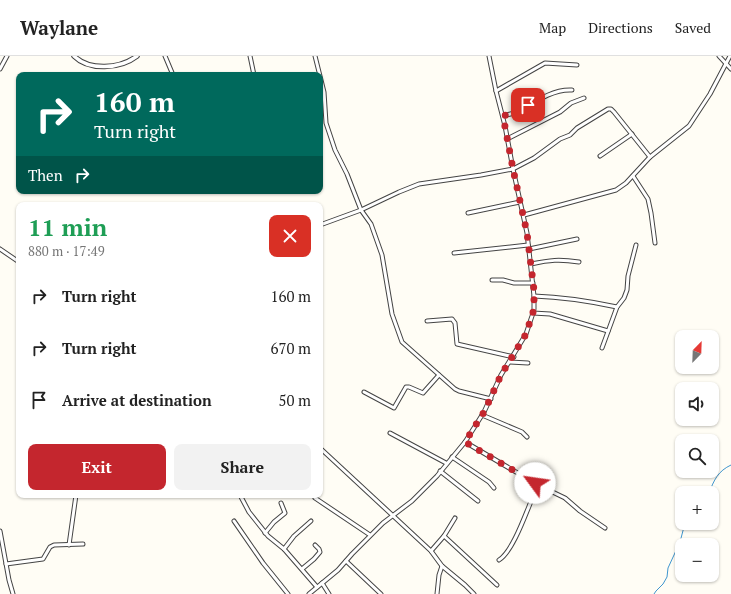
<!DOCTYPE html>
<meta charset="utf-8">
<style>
:root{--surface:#fff;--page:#f2f2f2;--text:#222;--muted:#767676;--line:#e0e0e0;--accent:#c4262e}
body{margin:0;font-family:"PT Serif",serif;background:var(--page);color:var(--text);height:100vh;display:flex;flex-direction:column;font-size:15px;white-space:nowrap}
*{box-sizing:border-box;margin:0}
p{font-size:13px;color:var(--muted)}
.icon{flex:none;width:22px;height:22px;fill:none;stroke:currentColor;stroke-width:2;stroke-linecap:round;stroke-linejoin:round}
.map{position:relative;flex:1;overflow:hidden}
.drawer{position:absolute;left:16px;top:146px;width:307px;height:296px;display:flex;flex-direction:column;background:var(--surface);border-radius:8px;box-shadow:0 1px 3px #0004}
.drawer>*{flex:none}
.top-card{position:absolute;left:16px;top:16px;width:307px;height:122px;border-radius:8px;box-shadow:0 1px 3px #0004;background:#00695c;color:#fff;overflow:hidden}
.needle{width:26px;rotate:23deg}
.controls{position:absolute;left:675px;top:274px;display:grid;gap:8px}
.controls a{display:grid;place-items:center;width:44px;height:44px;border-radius:8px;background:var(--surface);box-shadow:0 1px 3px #0004;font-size:20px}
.pin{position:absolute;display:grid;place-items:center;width:34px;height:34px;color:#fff;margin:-17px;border-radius:8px;box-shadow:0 2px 6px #0006}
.me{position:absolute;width:44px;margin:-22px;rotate:301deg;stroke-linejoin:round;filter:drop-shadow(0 0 3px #0008)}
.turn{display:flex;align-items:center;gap:14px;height:84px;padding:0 12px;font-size:18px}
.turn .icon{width:52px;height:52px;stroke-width:2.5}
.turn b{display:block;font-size:28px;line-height:34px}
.then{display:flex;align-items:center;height:38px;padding:0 12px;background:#0003;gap:8px;font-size:15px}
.round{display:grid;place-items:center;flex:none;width:42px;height:42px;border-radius:8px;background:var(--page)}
.overview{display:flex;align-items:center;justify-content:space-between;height:68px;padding:0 12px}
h1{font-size:24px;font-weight:700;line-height:30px;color:#1e9e55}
.button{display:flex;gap:8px;margin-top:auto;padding:8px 12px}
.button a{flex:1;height:46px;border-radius:8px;background:var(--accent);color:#fff;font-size:16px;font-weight:700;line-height:46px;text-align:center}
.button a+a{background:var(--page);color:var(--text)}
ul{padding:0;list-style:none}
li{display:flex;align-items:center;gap:12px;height:52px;padding:0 12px}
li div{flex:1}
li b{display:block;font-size:15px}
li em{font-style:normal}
header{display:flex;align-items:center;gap:24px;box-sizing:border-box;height:56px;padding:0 20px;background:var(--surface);border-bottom:1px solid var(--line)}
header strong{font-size:19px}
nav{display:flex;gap:22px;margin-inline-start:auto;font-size:14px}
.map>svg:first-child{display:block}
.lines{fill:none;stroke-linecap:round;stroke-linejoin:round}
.stream{stroke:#3f96cf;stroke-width:1}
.minor-casing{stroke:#444;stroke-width:5}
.tertiary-casing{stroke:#444;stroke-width:5.5}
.minor{stroke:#fff;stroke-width:3}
.tertiary{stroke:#fff;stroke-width:3.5}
.route{stroke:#c4262e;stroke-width:7;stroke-dasharray:0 12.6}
</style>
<header>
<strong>Waylane</strong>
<nav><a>Map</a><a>Directions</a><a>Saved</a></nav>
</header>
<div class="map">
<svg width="731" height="538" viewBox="0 0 731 538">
<rect width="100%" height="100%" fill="#fffdf5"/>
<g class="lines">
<g class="stream">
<path d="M 709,437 C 714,424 718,415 731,409"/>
<path d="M 654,538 L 656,535 L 663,528 L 667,521 L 668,512 L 680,486 L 685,467"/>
</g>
<defs>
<g id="minor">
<path d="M 165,0 L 173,19"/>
<path d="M 250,0 L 254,19"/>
<path d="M 315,0 L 324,36 L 326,67 L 335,94 L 347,118 L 361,154 L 371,168 L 382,199 L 392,258 L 402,286 L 455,333 L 459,335 L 491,343"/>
<path d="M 719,0 L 731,13"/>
<path d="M 0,13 L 7,0"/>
<path d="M 496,35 L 545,7 L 577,9"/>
<path d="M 503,60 C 509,58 518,57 524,53 C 538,44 554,33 572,34"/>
<path d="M 507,83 L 560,56 L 571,47 L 584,42"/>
<path d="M 600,100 L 632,78"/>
<path d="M 633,120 L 648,143 L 651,157 L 655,187"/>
<path d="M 468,157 L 520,146"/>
<path d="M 524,159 L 616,134 L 626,127 L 650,101 L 689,70 L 710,38 L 730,0"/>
<path d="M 320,169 L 361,154 L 399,136 L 419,128 L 481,119 L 513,113 L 534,102 L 560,83 L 570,79 L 577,72 L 608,53 L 611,53 L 614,56 L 650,101"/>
<path d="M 0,193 L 19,206"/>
<path d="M 529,193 L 577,183"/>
<path d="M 454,197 L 528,189"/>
<path d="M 531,208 C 550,204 559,203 579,206"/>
<path d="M 492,224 L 503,224 L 514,227 L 533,227"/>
<path d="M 534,240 C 563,241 589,245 617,251"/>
<path d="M 533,257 L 550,258 L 608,275"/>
<path d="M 427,265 L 452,263 L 455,267 L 457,288 L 514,301"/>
<path d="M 602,292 L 617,251 L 624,242 L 627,234 L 628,220 L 636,189"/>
<path d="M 510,306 L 528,307"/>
<path d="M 364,336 L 394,352 L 406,331 L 409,331 L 423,337 L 439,319"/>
<path d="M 482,359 L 522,376 L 527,381"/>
<path d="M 390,377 L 446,407"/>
<path d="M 465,386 L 538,429 C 529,447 515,494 499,504"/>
<path d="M 320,392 L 431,495 L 442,510 L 465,529 L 474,538"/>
<path d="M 452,401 L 489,426 L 494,432"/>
<path d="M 440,415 L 478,445"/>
<path d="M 538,429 L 565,442 L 580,455 L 605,472"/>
<path d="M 240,439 L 249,456 L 268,480 L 284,493 L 317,531"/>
<path d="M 315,442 L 370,479"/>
<path d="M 234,465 L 263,507 L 288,538"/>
<path d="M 0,475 L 9,524 L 13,538"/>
<path d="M 265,477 L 274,466 L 285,457 L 281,447"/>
<path d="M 444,480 L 455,462"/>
<path d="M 69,489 L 76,439"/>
<path d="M 284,493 L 294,480 L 311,465"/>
<path d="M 431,495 L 444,480 L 497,529"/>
<path d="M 346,505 L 381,538"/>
<path d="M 6,508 L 43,503 L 50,491 L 54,489 L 83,488"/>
<path d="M 302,513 L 314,503 L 320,496 L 319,493 L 315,489"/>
<path d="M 322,527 L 329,538"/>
<path d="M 309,538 L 338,514 L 352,498 L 383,467 L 412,445 L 437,420 L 465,386 L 484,356 L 501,319 L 526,278 L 532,260 L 534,253 L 534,240 L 527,177 L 513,113 L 505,70 L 496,35 L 489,0"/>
<path d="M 437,538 L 439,519 L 442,510"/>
</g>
<path id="tertiary" d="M 74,0 C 89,15 120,13 137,0"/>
</defs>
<use href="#minor" class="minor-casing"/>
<use href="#tertiary" class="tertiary-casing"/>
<use href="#minor" class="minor"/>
<use href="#tertiary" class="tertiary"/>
</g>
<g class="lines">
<path class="route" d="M 528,49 L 523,53 L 503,60 L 513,113 L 527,177 L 534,234 L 534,253 L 526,278 L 501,319 L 484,356 L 465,386 L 535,427"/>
</g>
</svg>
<div class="controls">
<a><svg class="needle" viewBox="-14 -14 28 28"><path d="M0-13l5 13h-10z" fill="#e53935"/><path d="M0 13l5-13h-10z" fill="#767676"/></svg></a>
<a><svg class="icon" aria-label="sound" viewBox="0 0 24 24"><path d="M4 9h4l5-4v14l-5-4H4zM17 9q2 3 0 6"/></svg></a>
<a><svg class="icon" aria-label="search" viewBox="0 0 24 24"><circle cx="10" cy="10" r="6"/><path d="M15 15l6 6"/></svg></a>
<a>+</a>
<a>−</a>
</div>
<div class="pin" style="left:528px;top:49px;background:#d93025"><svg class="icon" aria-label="arrive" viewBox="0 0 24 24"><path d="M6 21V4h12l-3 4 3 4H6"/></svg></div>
<svg class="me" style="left:535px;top:427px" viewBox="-20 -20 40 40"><circle r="19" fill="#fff"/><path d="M0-13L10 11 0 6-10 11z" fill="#c4262e"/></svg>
<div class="top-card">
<div class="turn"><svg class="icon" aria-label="right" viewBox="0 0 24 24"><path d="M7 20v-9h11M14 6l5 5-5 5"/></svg><div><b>160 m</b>Turn right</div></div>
<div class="then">Then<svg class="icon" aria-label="right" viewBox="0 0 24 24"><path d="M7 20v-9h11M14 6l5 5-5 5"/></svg></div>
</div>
<section class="drawer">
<div class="overview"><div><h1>11 min</h1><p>880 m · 17:49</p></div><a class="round" style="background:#d93025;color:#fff"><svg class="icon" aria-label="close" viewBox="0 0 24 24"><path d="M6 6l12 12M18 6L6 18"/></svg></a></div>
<ul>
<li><svg class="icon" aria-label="right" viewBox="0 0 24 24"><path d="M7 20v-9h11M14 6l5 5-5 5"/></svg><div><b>Turn right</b></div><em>160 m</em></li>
<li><svg class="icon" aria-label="right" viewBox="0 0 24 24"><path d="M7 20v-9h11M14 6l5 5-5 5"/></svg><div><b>Turn right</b></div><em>670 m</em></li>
<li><svg class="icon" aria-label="arrive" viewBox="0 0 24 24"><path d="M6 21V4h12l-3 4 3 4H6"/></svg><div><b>Arrive at destination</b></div><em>50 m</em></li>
</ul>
<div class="button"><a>Exit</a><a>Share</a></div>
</section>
</div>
